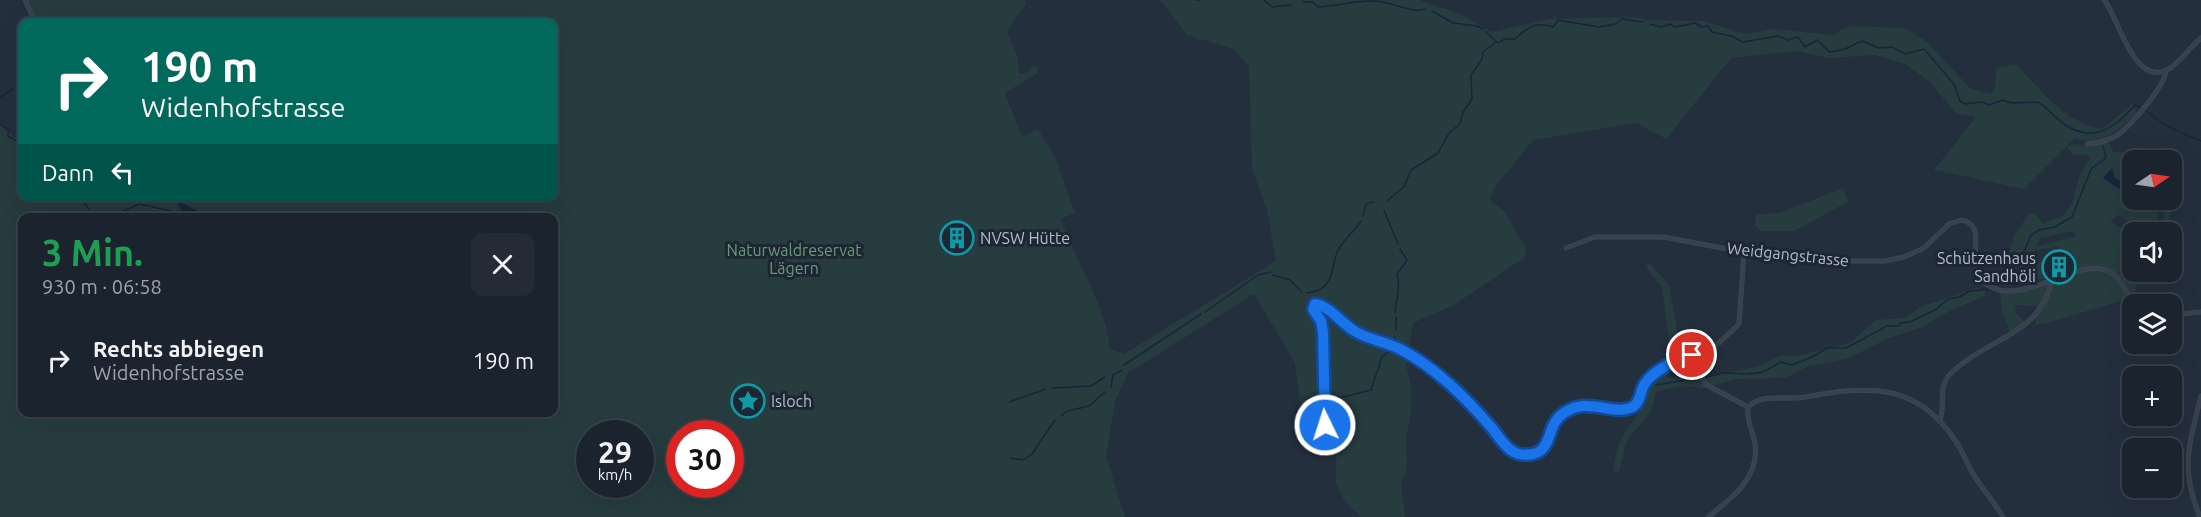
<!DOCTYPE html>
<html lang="de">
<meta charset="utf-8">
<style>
:root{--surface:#1b232e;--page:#242b36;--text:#f1f3f6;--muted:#a0a4aa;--line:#39404a}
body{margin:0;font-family:Ubuntu,sans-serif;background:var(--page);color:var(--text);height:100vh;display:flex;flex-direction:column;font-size:22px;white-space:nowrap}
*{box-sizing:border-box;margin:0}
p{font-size:20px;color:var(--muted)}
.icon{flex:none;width:33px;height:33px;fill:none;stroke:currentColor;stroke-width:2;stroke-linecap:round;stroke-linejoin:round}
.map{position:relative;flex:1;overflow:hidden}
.side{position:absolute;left:18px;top:213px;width:540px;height:204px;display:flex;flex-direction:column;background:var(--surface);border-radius:12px;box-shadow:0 6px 24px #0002,0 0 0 2px var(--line)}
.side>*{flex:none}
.banner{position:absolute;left:18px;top:18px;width:540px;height:183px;border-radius:12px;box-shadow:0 6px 24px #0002,0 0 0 2px var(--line);background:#00695c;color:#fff;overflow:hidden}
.needle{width:39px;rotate:77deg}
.buttons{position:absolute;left:2122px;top:150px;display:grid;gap:12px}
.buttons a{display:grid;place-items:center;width:60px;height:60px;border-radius:12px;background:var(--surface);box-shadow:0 6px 24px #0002,0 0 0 2px var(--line);font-size:30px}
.speed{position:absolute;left:576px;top:420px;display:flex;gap:12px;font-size:30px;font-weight:700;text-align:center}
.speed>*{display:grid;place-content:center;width:78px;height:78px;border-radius:50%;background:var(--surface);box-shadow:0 6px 24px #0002,0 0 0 2px var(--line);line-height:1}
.speed small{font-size:15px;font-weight:400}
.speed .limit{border:9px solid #d22;background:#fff;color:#111}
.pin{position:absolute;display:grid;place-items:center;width:51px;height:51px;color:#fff;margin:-26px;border:3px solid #fff;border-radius:50%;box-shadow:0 2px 6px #0007}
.me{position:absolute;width:66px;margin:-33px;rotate:356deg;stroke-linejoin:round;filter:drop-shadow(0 0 4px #0008)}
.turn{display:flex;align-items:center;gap:21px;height:126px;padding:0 24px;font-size:27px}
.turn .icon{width:78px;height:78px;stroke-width:2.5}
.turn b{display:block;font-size:42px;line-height:51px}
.then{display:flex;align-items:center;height:57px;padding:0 24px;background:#0003;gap:12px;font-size:22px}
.round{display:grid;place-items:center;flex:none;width:63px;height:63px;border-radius:12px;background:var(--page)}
.overview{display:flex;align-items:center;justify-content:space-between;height:102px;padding:0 24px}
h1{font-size:36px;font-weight:700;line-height:45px;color:#1e9e55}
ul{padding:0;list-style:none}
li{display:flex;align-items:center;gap:18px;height:90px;padding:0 24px}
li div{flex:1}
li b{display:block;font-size:22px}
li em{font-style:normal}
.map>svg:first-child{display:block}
.green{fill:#263c3f;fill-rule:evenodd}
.water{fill:#17263c}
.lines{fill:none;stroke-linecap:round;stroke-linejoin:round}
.stream{stroke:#17263c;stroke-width:1.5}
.minor-casing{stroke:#414a57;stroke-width:5}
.minor{stroke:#38414e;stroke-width:4}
.route-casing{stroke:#114b97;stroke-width:15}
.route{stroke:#1a73e8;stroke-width:10}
.labels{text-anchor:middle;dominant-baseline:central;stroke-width:6;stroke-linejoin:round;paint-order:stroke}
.poi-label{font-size:16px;fill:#b4bcc9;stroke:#1d2633;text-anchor:start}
.park-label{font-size:16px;fill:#6b9a76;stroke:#1d2633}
.street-label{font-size:16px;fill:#b4bcc9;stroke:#1d2633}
</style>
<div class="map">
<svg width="2201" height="517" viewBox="0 0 2201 517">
<rect width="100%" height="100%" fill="#242f3e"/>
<g class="green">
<path d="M 25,0 L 1025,0 L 1026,4 L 1007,31 L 1018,58 L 1019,74 L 1028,72 L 1033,66 L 1039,68 L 1038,73 L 1005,93 L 1022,137 L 1038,129 L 1055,157 L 1075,213 L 1061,219 C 1075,262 1106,304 1110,349 L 1124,354 L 1276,261 L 1267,210 L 1252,169 L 1249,67 L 1234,49 L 1187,35 L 1160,0 L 1419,0 L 1461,14 L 1491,32 L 1549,19 L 1640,17 L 1645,20 L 1703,21 L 1746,34 L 1772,29 L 1833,35 L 1849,26 L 1905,28 L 1927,42 L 1970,88 L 1991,94 L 1996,84 L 1996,68 L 2016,64 C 2041,90 2065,124 2103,129 L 2132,104 L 2137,112 C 2120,129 2101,148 2075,138 L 2024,189 L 1934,170 L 1976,117 L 1956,113 L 1929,81 L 1905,64 L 1876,55 L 1829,58 L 1796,51 L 1731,58 L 1666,139 L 1637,123 L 1533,140 L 1495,187 L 1490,200 L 1504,211 L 1527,250 L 1524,258 L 1454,305 L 1413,323 L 1406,365 L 1411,385 L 1411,412 L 1406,437 L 1407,469 L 1401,483 L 1405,517 L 1361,517 L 1345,502 L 1336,483 L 1336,449 L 1300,404 L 1295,363 L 1254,294 L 1128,373 L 1115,401 L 1106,456 L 1125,517 L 0,517 L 0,125 L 22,143 L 22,196 L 554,196 L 554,22 L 35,22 ZM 22,218 L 554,218 L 554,412 L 22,412 ZM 590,434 L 640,434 L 640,484 L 590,484 ZM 680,434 L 730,434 L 730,484 L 680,484 Z"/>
<path d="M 2108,143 L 2114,152 L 2141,153 L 2146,160 L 2133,160 L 2133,200 L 2149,200 L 2146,203 L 2160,215 L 2157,218 L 2160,221 L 2158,228 L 2164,225 L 2164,206 L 2155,200 L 2166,200 L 2170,209 L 2170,232 L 2157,232 L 2157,229 L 2155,232 L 2143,232 L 2120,215 L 2111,221 L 2133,237 L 2133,272 L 2148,273 L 2136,286 L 2135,296 L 2131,298 L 2047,323 L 2035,325 L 2036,306 L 2015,305 L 2016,313 L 2026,323 L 2010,332 L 2002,312 L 2000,293 L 2032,290 L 2070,275 L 2066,259 L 2061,258 L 2058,247 L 2036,250 L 2036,247 L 2076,236 L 2073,231 L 2040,238 L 2029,265 L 2049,259 L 2053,276 L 2023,283 L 2020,267 L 2008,270 L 2004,267 L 2015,234 L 2029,214 L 2036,214 L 2043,223 L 2063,216 L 2072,204 L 2080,174 L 2091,156 L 2072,154 L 2067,148 L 2073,144 L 2088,146 Z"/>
<path d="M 1843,188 L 1848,202 L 1794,231 L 1760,231 L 1755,225 L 1756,215 L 1779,213 Z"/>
<path d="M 1649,262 L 1669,285 L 1681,352 L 1666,378 L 1720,374 L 1756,367 L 1780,356 L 1797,356 L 1850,343 L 1876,320 L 1905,318 L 1918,308 L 1975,288 L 1985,290 L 1985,296 L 1950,311 L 1922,327 L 1889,338 L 1847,359 L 1808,366 L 1785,378 L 1737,379 L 1703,388 L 1682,386 L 1657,391 L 1649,414 L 1627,440 L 1619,472 L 1613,471 C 1618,438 1625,430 1645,405 L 1640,377 L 1663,365 L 1671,356 L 1662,288 L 1646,267 Z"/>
</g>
<g class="water">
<path d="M 2112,168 L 2115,178 L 2133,189 L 2130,196 L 2103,178 Z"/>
<path d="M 177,201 L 198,211 L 202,217 L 184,217 Z"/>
</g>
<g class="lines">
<g class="stream">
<path d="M 1196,0 L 1199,0"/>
<path d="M 1264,0 L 1272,7 L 1291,5"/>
<path d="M 1303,2 L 1313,2 L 1318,7 C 1338,6 1355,0 1375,1 C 1390,1 1412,14 1425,9"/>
<path d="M 1432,11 L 1453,23 L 1477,26 L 1483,29"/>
<path d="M 1650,24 L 1661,27 L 1670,24 L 1675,27 L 1695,23 L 1702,27 L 1708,26 L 1712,32 L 1732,36 L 1743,42 L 1778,36 L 1788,40 L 1798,37 L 1805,47 L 1817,40 L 1830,52 L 1845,49 L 1862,41 L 1879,48 L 1892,47 L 1905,54 L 1924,49 L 1954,84 L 1960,101 L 1965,104 L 1982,102 L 1989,105 L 2003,100 L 2011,103 L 2038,102 C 2048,108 2056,119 2067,126 C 2095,143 2116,127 2135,105 L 2141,108"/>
<path d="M 1486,32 L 1498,43 L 1505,39 L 1515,39 C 1528,27 1536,21 1553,27 L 1558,20 L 1599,27 L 1616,24 L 1622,19 L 1643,22"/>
<path d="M 16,87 L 22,83"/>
<path d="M 0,97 L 13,89"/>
<path d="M 2146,111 L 2167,126 L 2201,141"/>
<path d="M 0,124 L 8,130 L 8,136 L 22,144 L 22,148"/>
<path d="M 79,196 L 89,209 L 87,218"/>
<path d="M 1387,201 L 1404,187 L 1411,170 L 1438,153 L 1449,133 L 1460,124 L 1463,112 L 1472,99 L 1471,75 L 1482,59 L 1483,52 L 1495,43"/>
<path d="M 1384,210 L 1398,244"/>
<path d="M 1363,216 L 1366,204 L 1374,202"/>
<path d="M 107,218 L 140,204 L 171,211"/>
<path d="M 204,218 L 212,218"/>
<path d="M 2026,261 L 2023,254 L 2031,235 L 2039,230 L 2055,227 L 2072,217 L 2091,169 L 2106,158 L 2103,146"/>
<path d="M 1273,275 L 1290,280 L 1302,292"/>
<path d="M 1307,293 C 1339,289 1328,265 1340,247 C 1346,237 1355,231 1361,221"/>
<path d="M 1205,312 L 1258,275 L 1271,272"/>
<path d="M 1395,313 C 1396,298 1401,289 1397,274 L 1407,260 L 1400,249"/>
<path d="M 1396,317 L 1396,330"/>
<path d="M 1394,343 L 1395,337"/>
<path d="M 1124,365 L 1201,314"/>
<path d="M 1704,377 C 1712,377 1720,372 1727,373 C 1750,373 1758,378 1780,362 L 1792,365 L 1812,357 L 1827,348 L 1846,348 L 1887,326 L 1899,326 L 1900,323 L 1910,322 L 1935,310 L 1948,299 L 1959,297 L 1970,291 L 1991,289"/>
<path d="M 1656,385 L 1697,378"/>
<path d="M 1111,387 L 1113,375 L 1122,370"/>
<path d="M 1053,388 L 1091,386 L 1105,377"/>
<path d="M 1327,401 L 1371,390 L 1382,357 L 1392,349"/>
<path d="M 1009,402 L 1046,389"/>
<path d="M 1061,416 L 1067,411 L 1089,406 L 1105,392"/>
<path d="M 1010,458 L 1023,460 L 1032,454 L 1055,420"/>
</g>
<defs>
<g id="minor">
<path d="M 25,0 L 35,22"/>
<path d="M 2104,0 C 2118,15 2133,87 2167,70 C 2179,64 2190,47 2201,38"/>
<path d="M 2087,144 C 2098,143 2110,141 2119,134 C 2132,124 2164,87 2166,71"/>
<path d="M 1566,248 L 1595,237 L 1663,237 L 1744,252 L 1772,252 L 1828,261 L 1885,261 L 1904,257 L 1924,248 L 1949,224 L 1961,220 C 1993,225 1958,270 1991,287 C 2027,305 2079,255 2110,272 C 2122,278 2126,295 2135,304"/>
<path d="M 2172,315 L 2201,312"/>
<path d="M 1692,355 L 1719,343 L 1739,324 L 1744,252"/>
<path d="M 1748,407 C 1763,392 1786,401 1805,397 C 1867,386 1915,381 1955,440 C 1962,450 1966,462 1972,472 C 1981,488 1994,501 2003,517"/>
<path d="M 1940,420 C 1945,407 1939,392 1946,380 C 1950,372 1959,366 1966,361 C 2002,335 2042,329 2052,279"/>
<path d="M 1325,425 L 1323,332 L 1321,321 L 1313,309 L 1316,304 L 1353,331 L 1403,350 L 1444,379 L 1489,424 L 1506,448 L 1523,455 L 1535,454 L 1543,449 L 1556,421 L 1568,411 L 1591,406 L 1623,410 L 1631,408 L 1638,401 L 1649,379 L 1680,359 L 1692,355 L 1705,384 L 1748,407"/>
<path d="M 1708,517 C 1731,499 1760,478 1755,444 C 1753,431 1746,421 1748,407"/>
<path d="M 2200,517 C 2180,470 2189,444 2201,396"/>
</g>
</defs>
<use href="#minor" class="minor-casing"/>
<use href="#minor" class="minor"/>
</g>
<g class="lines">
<defs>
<path id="route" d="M 1325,425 L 1323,332 L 1321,321 L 1313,309 L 1315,304 C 1330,306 1342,324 1356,332 C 1370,340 1387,342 1402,350 C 1437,369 1465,397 1491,427 C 1503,441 1510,459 1533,454 C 1552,450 1547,427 1560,416 C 1585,394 1611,416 1630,408 C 1642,404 1639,390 1646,382 C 1655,370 1678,358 1692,355"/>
</defs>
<use href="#route" class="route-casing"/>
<use href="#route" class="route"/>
</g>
<defs>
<symbol id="building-ring" viewBox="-11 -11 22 22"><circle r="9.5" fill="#1d2633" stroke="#0f9aa8" stroke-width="1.5"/><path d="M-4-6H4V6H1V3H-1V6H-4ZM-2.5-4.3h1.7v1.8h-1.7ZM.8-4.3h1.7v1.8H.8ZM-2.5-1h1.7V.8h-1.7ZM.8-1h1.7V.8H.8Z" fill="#0f9aa8"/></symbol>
<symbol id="sight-ring" viewBox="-11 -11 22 22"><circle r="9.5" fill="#1d2633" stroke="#0f9aa8" stroke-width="1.5"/><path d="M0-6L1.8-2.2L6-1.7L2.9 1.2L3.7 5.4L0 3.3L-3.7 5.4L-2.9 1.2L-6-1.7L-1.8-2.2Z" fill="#0f9aa8"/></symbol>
</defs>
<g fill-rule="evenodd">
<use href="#building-ring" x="938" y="219" width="38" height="38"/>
<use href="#building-ring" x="2040" y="248" width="38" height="38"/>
<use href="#sight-ring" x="729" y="382" width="38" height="38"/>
</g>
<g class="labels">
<g class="poi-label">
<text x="980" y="238">NVSW Hütte</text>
<text x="2036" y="258" text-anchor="end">Schützenhaus<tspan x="2036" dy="18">Sandhöli</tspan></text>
<text x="771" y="401">Isloch</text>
</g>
<g class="park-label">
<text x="794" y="250">Naturwaldreservat<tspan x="794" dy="18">Lägern</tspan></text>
</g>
<g class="street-label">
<text transform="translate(1788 254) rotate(6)">Weidgangstrasse</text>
</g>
</g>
</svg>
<div class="buttons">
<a><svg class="needle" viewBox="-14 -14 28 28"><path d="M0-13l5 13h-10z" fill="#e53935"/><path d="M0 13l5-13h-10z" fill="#a0a4aa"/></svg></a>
<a><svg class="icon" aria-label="sound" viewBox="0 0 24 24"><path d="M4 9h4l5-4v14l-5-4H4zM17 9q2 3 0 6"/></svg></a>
<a><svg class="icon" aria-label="layers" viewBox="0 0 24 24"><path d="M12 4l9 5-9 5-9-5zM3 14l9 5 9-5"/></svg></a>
<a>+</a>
<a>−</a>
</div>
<div class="speed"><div>29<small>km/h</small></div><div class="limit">30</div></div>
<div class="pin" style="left:1692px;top:355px;background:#d93025"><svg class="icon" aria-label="arrive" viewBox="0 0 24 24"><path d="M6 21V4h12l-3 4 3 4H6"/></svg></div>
<svg class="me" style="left:1325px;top:425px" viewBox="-20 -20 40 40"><circle r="17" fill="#1a73e8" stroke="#fff" stroke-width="3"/><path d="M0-11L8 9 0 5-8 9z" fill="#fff"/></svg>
<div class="banner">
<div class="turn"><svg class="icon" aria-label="right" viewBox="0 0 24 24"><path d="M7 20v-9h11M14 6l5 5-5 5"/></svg><div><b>190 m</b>Widenhofstrasse</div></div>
<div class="then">Dann<svg class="icon" aria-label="left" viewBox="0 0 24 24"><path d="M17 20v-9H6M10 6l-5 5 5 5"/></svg></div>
</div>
<section class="side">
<div class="overview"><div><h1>3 Min.</h1><p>930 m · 06:58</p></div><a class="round"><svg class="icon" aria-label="close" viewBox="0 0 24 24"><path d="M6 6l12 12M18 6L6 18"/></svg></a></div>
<ul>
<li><svg class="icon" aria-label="right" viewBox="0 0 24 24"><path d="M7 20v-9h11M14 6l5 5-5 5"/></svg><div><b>Rechts abbiegen</b><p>Widenhofstrasse</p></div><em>190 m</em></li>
</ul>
</section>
</div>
